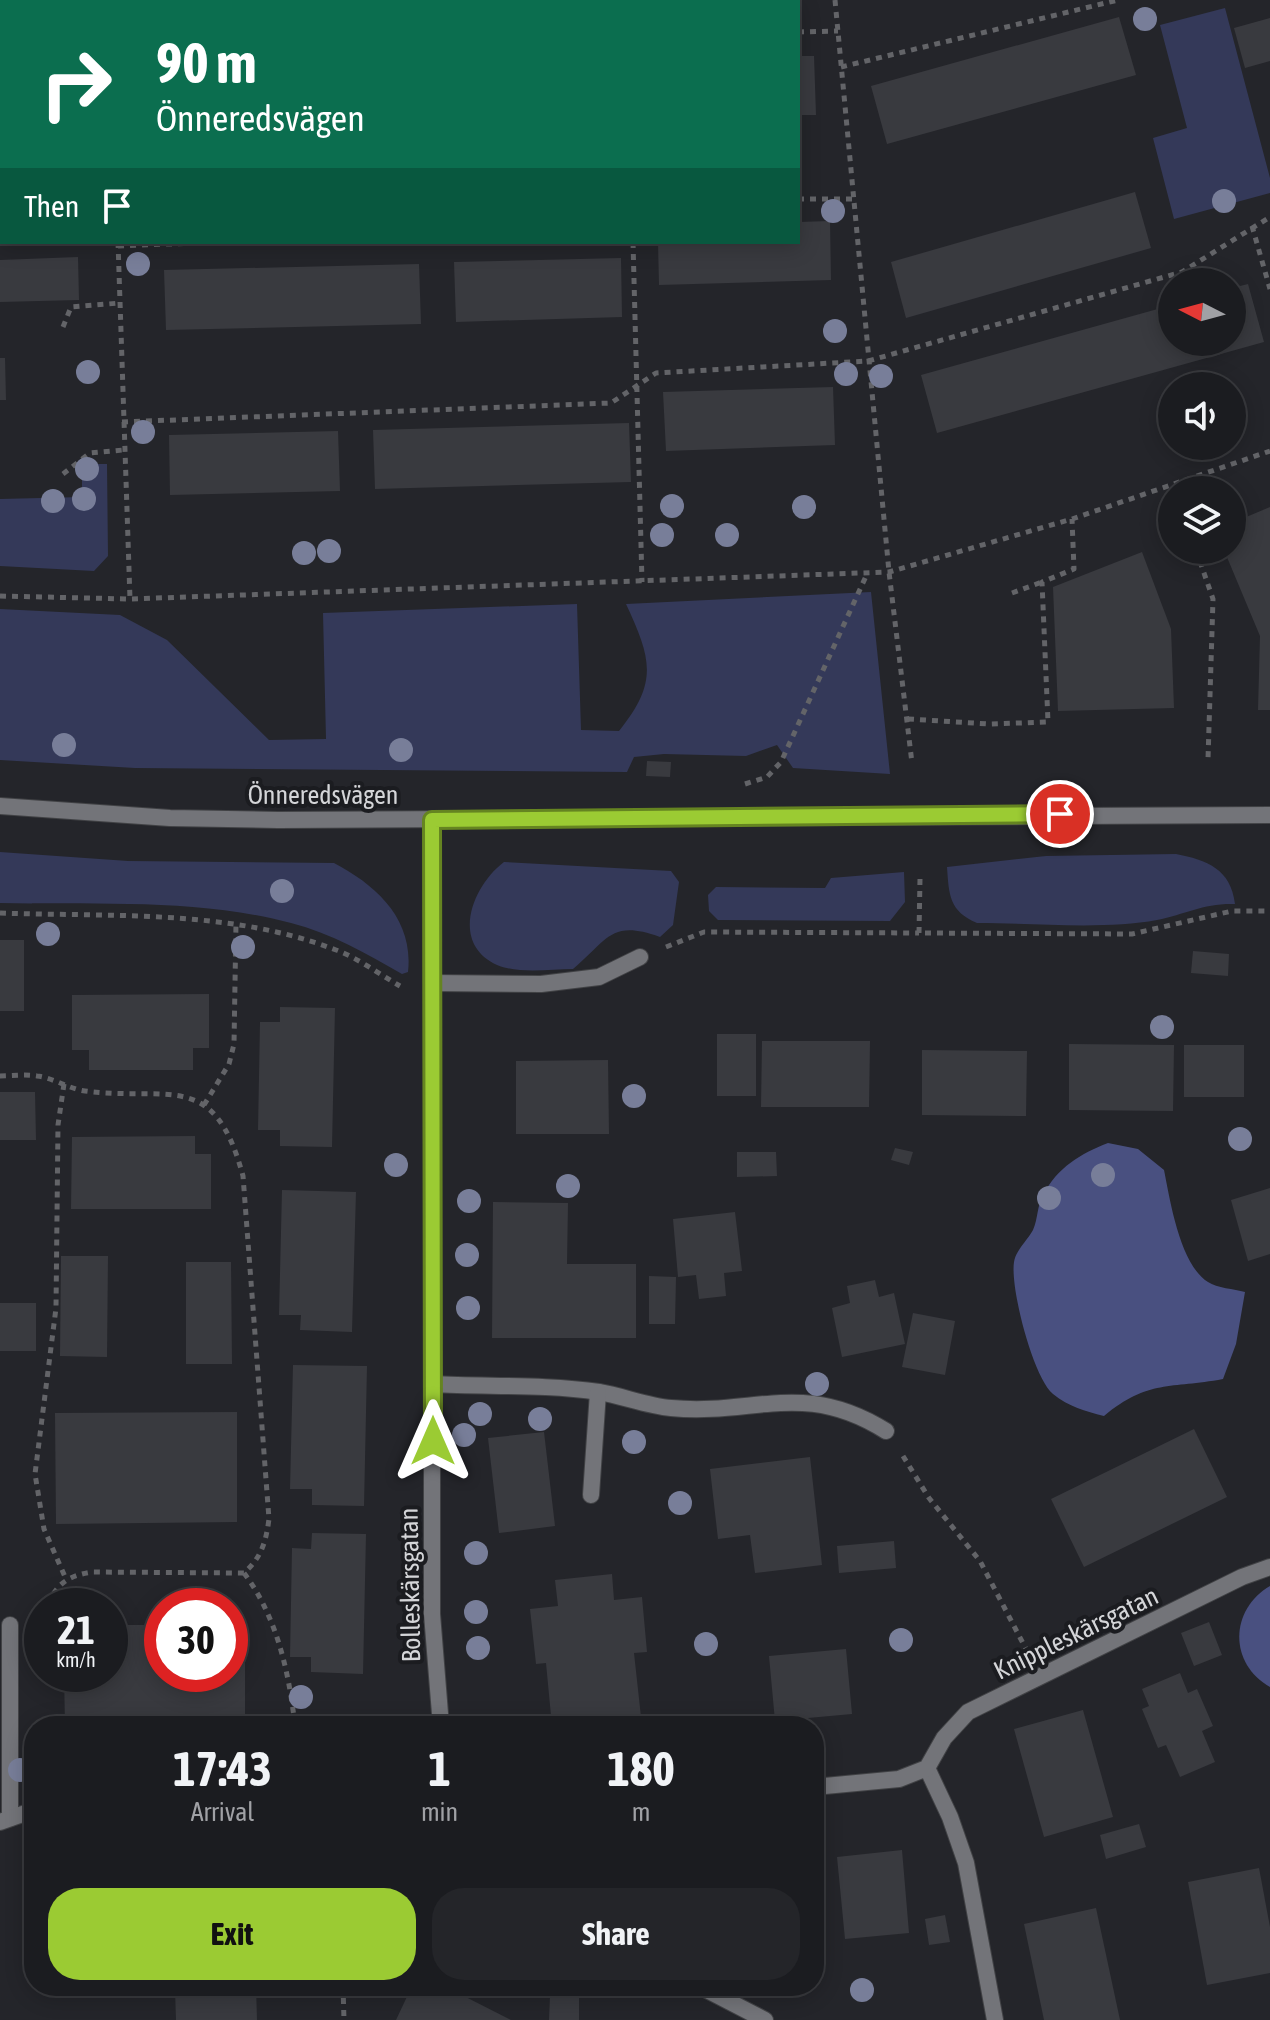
<!DOCTYPE html>
<meta charset="utf-8">
<style>
:root{--surface:#1b1c20;--page:#242529;--text:#f1f3f6;--muted:#a0a1a5;--line:#393a3e;--accent:#9bcb33}
body{margin:0;font-family:"Asap Condensed",sans-serif;background:var(--page);color:var(--text);height:100vh;display:flex;flex-direction:column;font-size:30px;white-space:nowrap}
*{box-sizing:border-box;margin:0}
p{font-size:26px;color:var(--muted)}
.icon{flex:none;width:44px;height:44px;fill:none;stroke:currentColor;stroke-width:2;stroke-linecap:round;stroke-linejoin:round}
.map{position:relative;flex:1;overflow:hidden}
.details{position:absolute;left:24px;top:1716px;width:800px;height:280px;display:flex;flex-direction:column;background:var(--surface);border-radius:32px;box-shadow:0 4px 20px #0003,0 0 0 2px var(--line)}
.details>*{flex:none}
.top-card{position:absolute;left:0px;top:0px;width:800px;height:244px;box-shadow:0 4px 20px #0003,0 0 0 2px var(--line);background:#0b6e4f;color:#fff;overflow:hidden}
.needle{width:52px;rotate:276deg}
.tools{position:absolute;left:1158px;top:268px;display:grid;gap:16px}
.tools a{display:grid;place-items:center;width:88px;height:88px;border-radius:50%;background:var(--surface);box-shadow:0 4px 20px #0003,0 0 0 2px var(--line);font-size:40px}
.speed{position:absolute;left:24px;top:1588px;display:flex;gap:16px;font-size:40px;font-weight:700;text-align:center}
.speed>*{display:grid;place-content:center;width:104px;height:104px;border-radius:50%;background:var(--surface);box-shadow:0 4px 20px #0003,0 0 0 2px var(--line);line-height:1}
.speed small{font-size:20px;font-weight:400}
.speed .limit{border:12px solid #d22;background:#fff;color:#111}
.pin{position:absolute;display:grid;place-items:center;width:68px;height:68px;color:#fff;margin:-34px;border:4px solid #fff;border-radius:50%;box-shadow:0 2px 8px #0007}
.me{position:absolute;width:88px;margin:-44px;rotate:0deg;stroke-linejoin:round;filter:drop-shadow(0 0 6px #0008)}
.turn{display:flex;align-items:center;gap:28px;height:168px;padding:0 24px;font-size:36px}
.turn .icon{width:104px;height:104px;stroke-width:2.5}
.turn b{display:block;font-size:56px;line-height:68px}
.then{display:flex;align-items:center;height:76px;padding:0 24px;background:#0003;gap:16px;font-size:30px}
.eta{display:flex;justify-content:space-evenly;align-items:center;height:136px;text-align:center}
.eta b{font-size:48px;font-weight:700;line-height:56px}
.button{display:flex;gap:16px;margin-top:auto;padding:16px 24px}
.button a{flex:1;height:92px;border-radius:32px;background:var(--accent);color:#111;font-size:32px;font-weight:700;line-height:92px;text-align:center}
.button a+a{background:var(--page);color:var(--text)}
.map>svg:first-child{display:block}
.green{fill:#343959}
.forest{fill:#495080}
.building{fill:#393a3f}
.lines{fill:none;stroke-linecap:round;stroke-linejoin:round}
.service-casing{stroke:#414245;stroke-width:18}
.minor-casing{stroke:#414245;stroke-width:18}
.tertiary-casing{stroke:#414245;stroke-width:18}
.path{stroke:#636468;stroke-width:5;stroke-dasharray:6 6;stroke-linecap:butt}
.service{stroke:#737479;stroke-width:16}
.minor{stroke:#737479;stroke-width:16}
.tertiary{stroke:#737479;stroke-width:16}
.tree{fill:#787e99}
.route-casing{stroke:#658421;stroke-width:20}
.route{stroke:#9bcb33;stroke-width:14}
.labels{text-anchor:middle;dominant-baseline:central;stroke-width:8;stroke-linejoin:round;paint-order:stroke}
.street-label{font-size:26px;fill:#d4d5d8;stroke:#1b1c20}
</style>
<div class="map">
<svg width="1270" height="2020" viewBox="0 0 1270 2020">
<rect width="100%" height="100%" fill="#24252a"/>
<g class="green">
<path d="M 1225,8 L 1270,178 L 1270,193 L 1174,219 L 1153,138 L 1187,128 L 1160,25 Z"/>
<path d="M 82,464 L 107,464 L 108,556 L 94,571 L 0,566 L 0,499 L 82,497 Z"/>
<path d="M 871,592 L 890,774 L 793,768 L 777,745 L 746,756 L 664,754 L 634,757 L 627,772 L 135,768 L 0,760 L 0,609 L 120,615 L 167,640 L 269,740 L 326,739 L 323,613 L 577,604 L 581,730 L 619,731 C 659,682 651,658 626,604 Z"/>
<path d="M 0,852 L 128,861 L 334,863 C 376,885 414,919 408,972 L 402,974 C 367,954 331,933 291,923 C 197,898 97,905 0,903 Z"/>
<path d="M 1176,854 C 1207,860 1231,869 1235,904 C 1204,903 1186,914 1157,920 C 1105,930 1032,923 977,923 C 949,911 949,895 947,867 L 1046,856 Z"/>
<path d="M 504,862 L 671,871 L 679,882 L 673,925 L 660,937 C 610,919 608,940 573,969 C 550,969 519,974 497,965 C 449,943 473,885 504,862 Z"/>
<path d="M 904,872 L 905,902 L 890,921 L 718,920 L 709,911 L 708,895 L 716,887 L 825,888 L 831,878 Z"/>
</g>
<g class="forest">
<path d="M 1108,1143 L 1138,1149 L 1164,1170 C 1170,1200 1180,1265 1208,1282 C 1217,1288 1234,1289 1245,1292 L 1236,1344 L 1223,1379 C 1170,1389 1149,1379 1104,1416 C 1085,1411 1069,1407 1053,1394 C 1033,1377 1010,1288 1014,1262 C 1016,1250 1027,1241 1033,1230 C 1038,1219 1037,1206 1043,1195 C 1058,1167 1080,1154 1108,1143 Z"/>
<path d="M 1270,1586 L 1270,1687 C 1229,1664 1229,1610 1270,1586 Z"/>
</g>
<g class="building">
<path d="M 1119,17 L 1136,75 L 887,144 L 871,86 Z"/>
<path d="M 1270,18 L 1270,61 L 1245,68 L 1234,28 Z"/>
<path d="M 798,56 L 814,56 L 816,115 L 798,115 Z"/>
<path d="M 1135,192 L 1151,248 L 906,318 L 891,262 Z"/>
<path d="M 830,221 L 831,280 L 659,285 L 658,242 L 798,242 L 798,222 Z"/>
<path d="M 78,257 L 79,300 L 0,302 L 0,260 Z"/>
<path d="M 621,258 L 622,317 L 456,322 L 454,262 Z"/>
<path d="M 419,264 L 421,324 L 166,330 L 164,270 Z"/>
<path d="M 1248,284 L 1264,342 L 937,433 L 921,375 L 1172,305 L 1172,342 L 1232,342 L 1232,288 Z"/>
<path d="M 0,358 L 5,358 L 6,400 L 0,400 Z"/>
<path d="M 833,387 L 835,445 L 666,451 L 663,392 Z"/>
<path d="M 629,423 L 631,482 L 375,489 L 373,430 Z"/>
<path d="M 338,431 L 340,491 L 170,495 L 169,435 Z"/>
<path d="M 1270,507 L 1270,710 L 1258,710 L 1260,636 L 1224,550 L 1232,550 L 1232,523 Z"/>
<path d="M 1142,552 L 1171,629 L 1174,708 L 1058,711 L 1053,587 Z"/>
<path d="M 647,761 L 671,762 L 670,777 L 646,776 Z"/>
<rect x="0" y="940" width="24" height="71"/>
<path d="M 1193,951 L 1229,954 L 1228,976 L 1191,973 Z"/>
<path d="M 209,994 L 209,1048 L 193,1048 L 193,1070 L 89,1070 L 89,1050 L 72,1050 L 72,995 Z"/>
<path d="M 280,1007 L 335,1008 L 332,1147 L 280,1146 L 280,1130 L 258,1130 L 260,1022 L 280,1022 Z"/>
<rect x="717" y="1034" width="39" height="62"/>
<path d="M 762,1041 L 870,1041 L 869,1107 L 761,1107 Z"/>
<path d="M 1069,1044 L 1174,1045 L 1173,1111 L 1069,1110 Z"/>
<rect x="1184" y="1045" width="60" height="52"/>
<path d="M 922,1050 L 1027,1051 L 1026,1116 L 922,1115 Z"/>
<path d="M 608,1060 L 609,1134 L 516,1134 L 516,1061 Z"/>
<path d="M 0,1092 L 35,1092 L 36,1140 L 0,1140 Z"/>
<path d="M 195,1136 L 195,1154 L 211,1154 L 211,1209 L 71,1209 L 72,1137 Z"/>
<path d="M 895,1148 L 913,1152 L 909,1165 L 891,1160 Z"/>
<path d="M 737,1152 L 776,1152 L 777,1176 L 737,1177 Z"/>
<path d="M 1270,1188 L 1270,1254 L 1248,1261 L 1231,1200 Z"/>
<path d="M 282,1190 L 356,1192 L 352,1332 L 300,1330 L 301,1315 L 279,1315 Z"/>
<path d="M 493,1202 L 568,1203 L 567,1264 L 636,1264 L 636,1338 L 492,1338 Z"/>
<path d="M 735,1212 L 742,1271 L 724,1273 L 726,1296 L 699,1299 L 696,1275 L 678,1277 L 673,1219 Z"/>
<path d="M 61,1256 L 108,1256 L 107,1357 L 60,1356 Z"/>
<path d="M 186,1262 L 231,1262 L 232,1364 L 186,1364 Z"/>
<path d="M 649,1276 L 676,1277 L 675,1324 L 649,1324 Z"/>
<path d="M 875,1280 L 879,1297 L 894,1293 L 905,1344 L 842,1357 L 832,1308 L 850,1303 L 847,1286 Z"/>
<rect x="0" y="1303" width="36" height="48"/>
<path d="M 913,1313 L 955,1321 L 945,1375 L 902,1367 Z"/>
<path d="M 293,1365 L 367,1366 L 364,1506 L 312,1505 L 312,1489 L 290,1489 Z"/>
<path d="M 237,1412 L 237,1522 L 56,1524 L 55,1413 Z"/>
<path d="M 1194,1429 L 1227,1497 L 1084,1567 L 1051,1499 Z"/>
<path d="M 544,1432 L 555,1526 L 499,1533 L 488,1438 Z"/>
<path d="M 810,1457 L 822,1565 L 755,1573 L 750,1535 L 718,1539 L 710,1469 Z"/>
<path d="M 312,1533 L 366,1534 L 363,1674 L 311,1672 L 311,1657 L 290,1657 L 292,1548 L 311,1549 Z"/>
<path d="M 894,1541 L 896,1568 L 839,1573 L 837,1546 Z"/>
<path d="M 612,1574 L 614,1600 L 642,1597 L 647,1652 L 634,1653 L 642,1726 L 552,1726 L 546,1663 L 536,1664 L 530,1609 L 558,1606 L 555,1580 Z"/>
<path d="M 1209,1622 L 1222,1655 L 1194,1666 L 1181,1633 Z"/>
<path d="M 110,1625 L 162,1625 L 162,1674 L 230,1674 L 230,1625 L 245,1625 L 245,1726 L 65,1726 L 64,1674 L 110,1674 Z"/>
<path d="M 846,1649 L 852,1714 L 775,1721 L 769,1656 Z"/>
<path d="M 1180,1673 L 1188,1693 L 1197,1689 L 1213,1726 L 1202,1731 L 1215,1762 L 1180,1777 L 1166,1745 L 1158,1748 L 1142,1709 L 1149,1706 L 1142,1689 Z"/>
<path d="M 1083,1710 L 1113,1817 L 1044,1837 L 1014,1729 Z"/>
<path d="M 1139,1824 L 1146,1847 L 1106,1859 L 1100,1835 Z"/>
<path d="M 902,1850 L 909,1933 L 845,1939 L 837,1857 Z"/>
<path d="M 1259,1868 L 1270,1927 L 1270,1973 L 1207,1985 L 1188,1882 Z"/>
<path d="M 1096,1908 L 1120,2020 L 1044,2020 L 1024,1924 Z"/>
<path d="M 945,1915 L 950,1942 L 929,1945 L 925,1919 Z"/>
<path d="M 137,1986 L 256,1986 L 257,2020 L 176,2020 L 175,1990 L 137,1991 Z"/>
<path d="M 412,1986 L 435,1986 L 450,1993 L 452,1990 L 511,2020 L 396,2020 Z"/>
<path d="M 550,1996 L 579,1997 L 579,2020 L 549,2020 Z"/>
</g>
<g class="lines">
<defs>
<g id="service">
<path d="M 433,983 L 541,984 L 599,977 L 640,957"/>
<path d="M 433,1384 C 487,1387 545,1384 599,1392 C 623,1396 647,1406 671,1408 C 755,1416 803,1379 886,1431"/>
<path d="M 591,1495 L 598,1392"/>
<path d="M 10,1625 L 10,1818"/>
</g>
<g id="minor">
<path d="M 432,820 L 432,1614 L 441,1726"/>
<path d="M 927,1768 L 950,1817 L 966,1863 L 995,2020"/>
<path d="M 814,1787 L 899,1779 L 927,1768 L 944,1738 L 968,1712 L 1242,1577 L 1270,1567"/>
<path d="M 0,1822 L 34,1810"/>
<path d="M 699,1986 L 765,2020"/>
</g>
<path id="tertiary" d="M 0,806 L 170,818 L 278,820 L 1270,815"/>
</defs>
<use href="#service" class="service-casing"/>
<use href="#minor" class="minor-casing"/>
<use href="#tertiary" class="tertiary-casing"/>
<g class="path">
<path d="M 111,0 L 111,2"/>
<path d="M 421,0 L 421,2"/>
<path d="M 835,0 L 889,572 L 912,763"/>
<path d="M 798,32 L 838,31"/>
<path d="M 841,67 L 1118,0"/>
<path d="M 798,199 L 853,199"/>
<path d="M 1252,226 L 1270,289"/>
<path d="M 118,242 L 130,599"/>
<path d="M 633,242 L 642,582"/>
<path d="M 118,246 L 220,242"/>
<path d="M 63,327 L 71,307 L 120,303"/>
<path d="M 122,422 L 611,403 L 656,373 L 868,361 L 1182,272 L 1270,217"/>
<path d="M 63,474 L 90,453 L 123,450"/>
<path d="M 1196,550 L 1213,599 L 1208,759"/>
<path d="M 1012,593 L 1042,582"/>
<path d="M 0,596 L 130,599 L 889,572 L 1072,519 L 1270,451"/>
<path d="M 908,719 L 990,724 L 1048,722 L 1042,582 L 1074,569 L 1072,519"/>
<path d="M 745,784 L 767,777 L 781,762 L 867,574"/>
<path d="M 920,879 L 919,933 L 1132,934 L 1232,911 L 1270,911"/>
<path d="M 0,913 C 112,917 230,909 336,950 C 358,958 379,974 400,986"/>
<path d="M 666,947 L 704,932 L 919,933"/>
<path d="M 0,1076 C 12,1076 25,1074 37,1076 C 54,1078 69,1089 85,1091 C 170,1102 214,1068 243,1176 L 269,1519 C 266,1541 262,1557 244,1573 L 92,1572 C 68,1576 57,1583 47,1606"/>
<path d="M 64,1084 L 58,1125 L 56,1308 L 35,1474 L 44,1529 L 66,1579"/>
<path d="M 204,1105 L 229,1064 L 234,1044 L 236,923"/>
<path d="M 903,1456 L 929,1498 L 980,1561 L 1026,1649"/>
<path d="M 244,1573 C 277,1617 289,1672 295,1726"/>
<path d="M 343,1986 L 344,2020"/>
</g>
<use href="#service" class="service"/>
<use href="#minor" class="minor"/>
<use href="#tertiary" class="tertiary"/>
</g>
<g class="tree">
<circle cx="1145" cy="19" r="12"/>
<circle cx="1224" cy="201" r="12"/>
<circle cx="833" cy="211" r="12"/>
<circle cx="138" cy="264" r="12"/>
<circle cx="835" cy="331" r="12"/>
<circle cx="88" cy="372" r="12"/>
<circle cx="846" cy="374" r="12"/>
<circle cx="881" cy="376" r="12"/>
<circle cx="143" cy="432" r="12"/>
<circle cx="87" cy="469" r="12"/>
<circle cx="84" cy="499" r="12"/>
<circle cx="53" cy="501" r="12"/>
<circle cx="672" cy="506" r="12"/>
<circle cx="804" cy="507" r="12"/>
<circle cx="662" cy="535" r="12"/>
<circle cx="727" cy="535" r="12"/>
<circle cx="329" cy="551" r="12"/>
<circle cx="304" cy="553" r="12"/>
<circle cx="64" cy="745" r="12"/>
<circle cx="401" cy="750" r="12"/>
<circle cx="282" cy="891" r="12"/>
<circle cx="48" cy="934" r="12"/>
<circle cx="243" cy="947" r="12"/>
<circle cx="1162" cy="1027" r="12"/>
<circle cx="634" cy="1096" r="12"/>
<circle cx="1240" cy="1139" r="12"/>
<circle cx="396" cy="1165" r="12"/>
<circle cx="1103" cy="1175" r="12"/>
<circle cx="568" cy="1186" r="12"/>
<circle cx="1049" cy="1198" r="12"/>
<circle cx="469" cy="1201" r="12"/>
<circle cx="467" cy="1255" r="12"/>
<circle cx="468" cy="1308" r="12"/>
<circle cx="817" cy="1384" r="12"/>
<circle cx="480" cy="1414" r="12"/>
<circle cx="540" cy="1419" r="12"/>
<circle cx="464" cy="1435" r="12"/>
<circle cx="634" cy="1442" r="12"/>
<circle cx="680" cy="1503" r="12"/>
<circle cx="476" cy="1553" r="12"/>
<circle cx="476" cy="1612" r="12"/>
<circle cx="901" cy="1640" r="12"/>
<circle cx="706" cy="1644" r="12"/>
<circle cx="478" cy="1648" r="12"/>
<circle cx="301" cy="1697" r="12"/>
<circle cx="20" cy="1770" r="12"/>
<circle cx="862" cy="1990" r="12"/>
</g>
<g class="lines">
<defs>
<path id="route" d="M 433,1441 L 432,820 L 1060,814"/>
</defs>
<use href="#route" class="route-casing"/>
<use href="#route" class="route"/>
</g>
<g class="labels">
<g class="street-label">
<text x="323" y="795">Önneredsvägen</text>
<text transform="translate(410 1585) rotate(-91)">Bolleskärsgatan</text>
<text transform="translate(1076 1633) rotate(-26)">Knippleskärsgatan</text>
</g>
</g>
</svg>
<div class="tools">
<a><svg class="needle" viewBox="-14 -14 28 28"><path d="M0-13l5 13h-10z" fill="#e53935"/><path d="M0 13l5-13h-10z" fill="#a0a1a5"/></svg></a>
<a><svg class="icon" aria-label="sound" viewBox="0 0 24 24"><path d="M4 9h4l5-4v14l-5-4H4zM17 9q2 3 0 6"/></svg></a>
<a><svg class="icon" aria-label="layers" viewBox="0 0 24 24"><path d="M12 4l9 5-9 5-9-5zM3 14l9 5 9-5"/></svg></a>
</div>
<div class="speed"><div>21<small>km/h</small></div><div class="limit">30</div></div>
<div class="pin" style="left:1060px;top:814px;background:#d93025"><svg class="icon" aria-label="arrive" viewBox="0 0 24 24"><path d="M6 21V4h12l-3 4 3 4H6"/></svg></div>
<svg class="me" style="left:433px;top:1441px" viewBox="-20 -20 40 40"><path d="M0-17L14 15 0 8-14 15z" fill="#9bcb33" stroke="#fff" stroke-width="4"/></svg>
<div class="top-card">
<div class="turn"><svg class="icon" aria-label="right" viewBox="0 0 24 24"><path d="M7 20v-9h11M14 6l5 5-5 5"/></svg><div><b>90 m</b>Önneredsvägen</div></div>
<div class="then">Then<svg class="icon" aria-label="arrive" viewBox="0 0 24 24"><path d="M6 21V4h12l-3 4 3 4H6"/></svg></div>
</div>
<section class="details">
<div class="eta">
<div><b>17:43</b><p>Arrival</p></div>
<div><b>1</b><p>min</p></div>
<div><b>180</b><p>m</p></div>
</div>
<div class="button"><a>Exit</a><a>Share</a></div>
</section>
</div>
